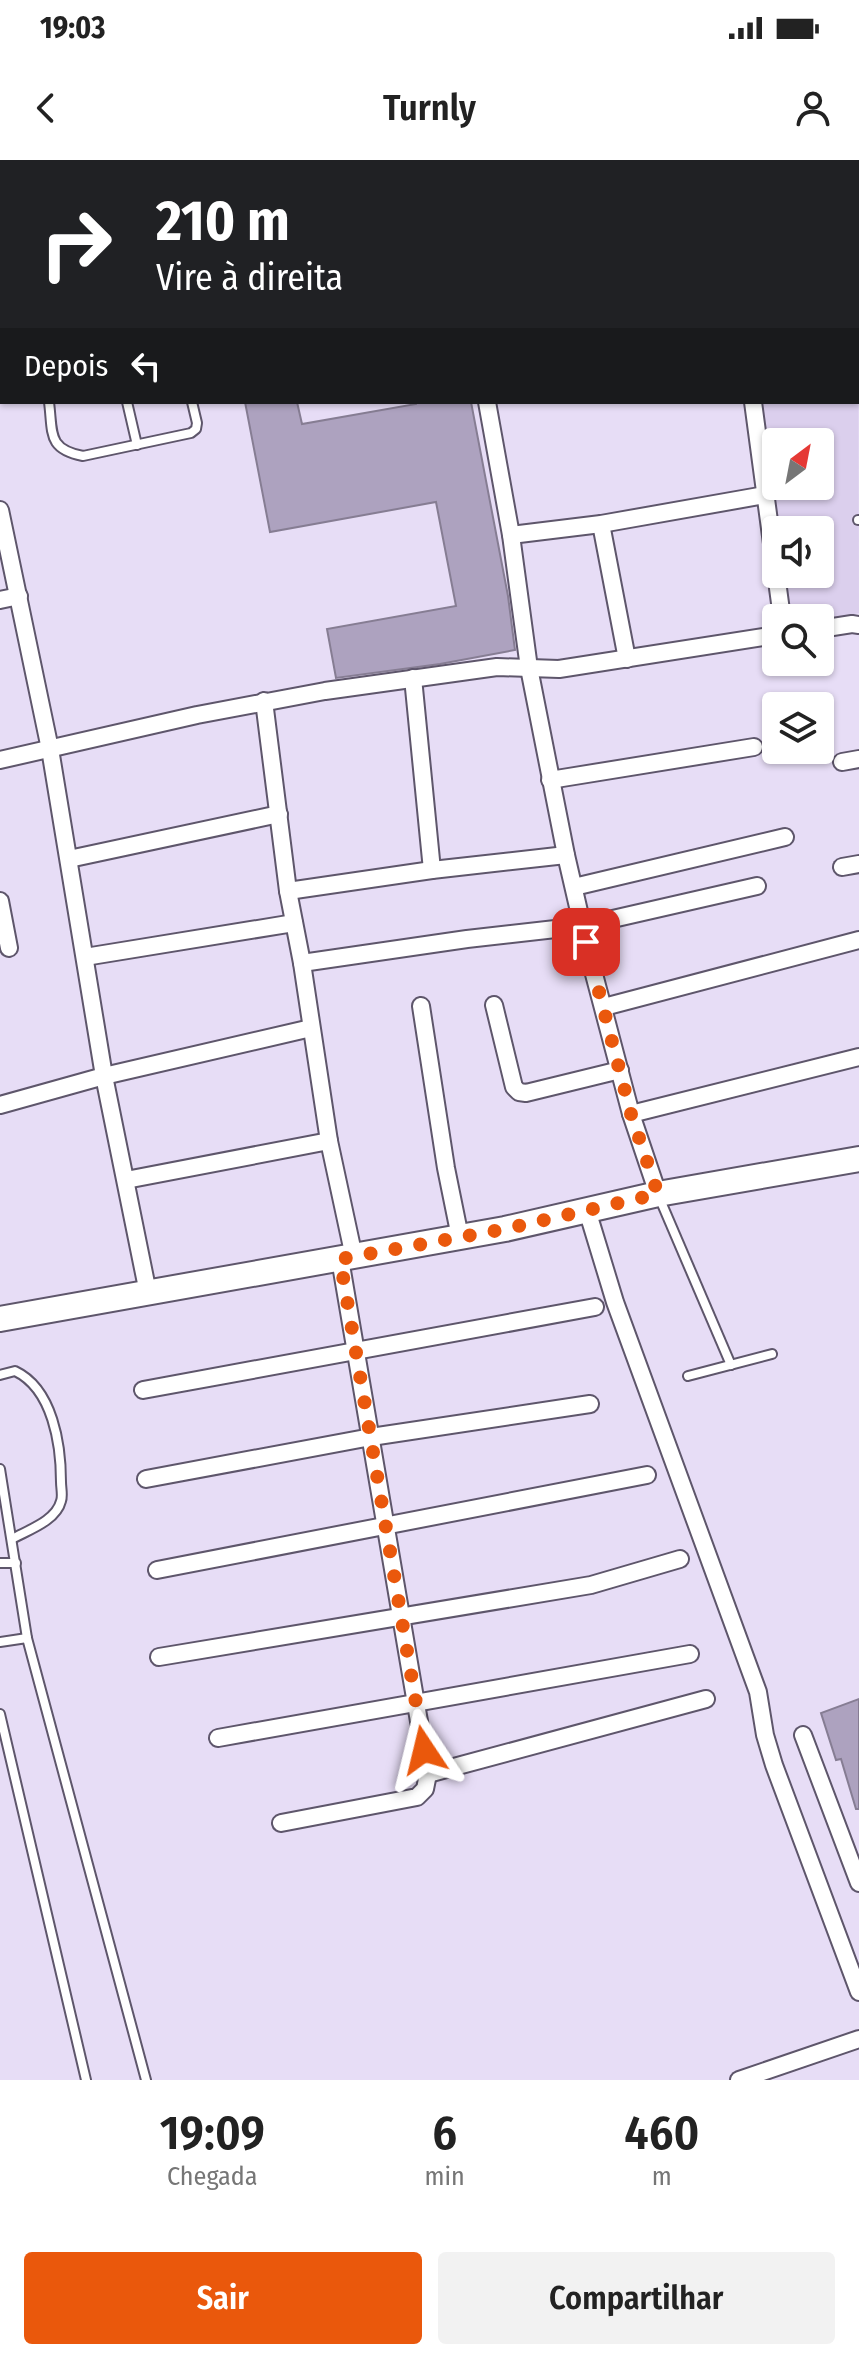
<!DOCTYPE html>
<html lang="pt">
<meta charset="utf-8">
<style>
:root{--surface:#fff;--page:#f2f2f2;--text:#222;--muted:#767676;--accent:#ea580c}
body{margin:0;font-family:"Fira Sans Condensed",sans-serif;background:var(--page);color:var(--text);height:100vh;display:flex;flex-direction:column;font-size:30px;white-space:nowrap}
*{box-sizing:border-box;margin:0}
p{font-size:26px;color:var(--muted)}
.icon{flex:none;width:44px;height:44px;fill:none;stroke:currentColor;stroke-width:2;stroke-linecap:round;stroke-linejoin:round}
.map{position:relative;height:1920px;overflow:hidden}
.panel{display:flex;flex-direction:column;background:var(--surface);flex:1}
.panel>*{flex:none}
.hud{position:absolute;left:0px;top:0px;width:860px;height:244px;box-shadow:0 2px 6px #0004;background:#202124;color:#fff;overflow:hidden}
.needle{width:52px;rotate:32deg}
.tools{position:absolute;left:762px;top:268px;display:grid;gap:16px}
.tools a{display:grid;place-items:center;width:72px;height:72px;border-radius:8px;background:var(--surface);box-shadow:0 2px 6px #0004;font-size:40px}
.pin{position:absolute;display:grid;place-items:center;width:68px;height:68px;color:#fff;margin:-34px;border-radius:16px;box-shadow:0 4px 12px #0006}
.me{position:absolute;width:88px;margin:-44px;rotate:350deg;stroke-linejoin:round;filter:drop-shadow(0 0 6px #0008)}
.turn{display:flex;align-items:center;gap:28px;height:168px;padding:0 24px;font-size:36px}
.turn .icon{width:104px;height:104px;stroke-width:2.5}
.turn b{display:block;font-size:56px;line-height:68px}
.then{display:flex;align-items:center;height:76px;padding:0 24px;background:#0003;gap:16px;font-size:30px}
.eta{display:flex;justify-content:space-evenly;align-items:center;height:136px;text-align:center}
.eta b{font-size:48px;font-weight:600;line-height:56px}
.action{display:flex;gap:16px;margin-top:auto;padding:16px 24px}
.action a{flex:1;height:92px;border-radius:8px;background:var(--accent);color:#fff;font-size:32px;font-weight:600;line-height:92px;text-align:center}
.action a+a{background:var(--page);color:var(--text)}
.status{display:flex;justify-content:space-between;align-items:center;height:56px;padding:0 40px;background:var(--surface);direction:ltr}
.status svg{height:22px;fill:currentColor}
header{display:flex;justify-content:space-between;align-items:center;height:104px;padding:0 24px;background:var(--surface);font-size:36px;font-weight:600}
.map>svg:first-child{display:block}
.built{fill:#dbcfed;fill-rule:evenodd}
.building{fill:#ada2bf;stroke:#867d93;stroke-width:2}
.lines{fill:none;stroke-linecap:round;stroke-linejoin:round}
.lane-casing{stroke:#5e566b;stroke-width:12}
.street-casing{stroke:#5e566b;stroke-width:20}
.secondary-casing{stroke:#5e566b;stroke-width:28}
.lane{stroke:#fff;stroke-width:8}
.street{stroke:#fff;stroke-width:16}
.secondary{stroke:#fff;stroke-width:24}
.route{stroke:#ea580c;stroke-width:14;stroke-dasharray:0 25.2}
</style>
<div class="status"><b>19:03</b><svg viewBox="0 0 49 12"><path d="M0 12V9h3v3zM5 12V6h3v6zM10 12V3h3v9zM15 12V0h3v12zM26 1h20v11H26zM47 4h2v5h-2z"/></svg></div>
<header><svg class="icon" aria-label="back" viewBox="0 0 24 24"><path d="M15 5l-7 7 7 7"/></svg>Turnly<svg class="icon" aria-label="person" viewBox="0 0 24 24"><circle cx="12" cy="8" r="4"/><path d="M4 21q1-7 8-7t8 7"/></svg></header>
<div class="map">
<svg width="859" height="1920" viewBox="0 0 859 1920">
<rect width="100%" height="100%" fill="#e7ddf6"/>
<path class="built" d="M 858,89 L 859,453 L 820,461 L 820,458 L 789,458 L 783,414 L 820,414 L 820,370 L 777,370 L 761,242 L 858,242 ZM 776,282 L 820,282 L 820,326 L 776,326 Z"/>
<g class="building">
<path d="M 245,242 L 297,242 L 302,264 L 416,244 L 416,242 L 471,242 L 508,436 L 515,490 L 440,504 L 336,518 L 327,469 L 456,446 L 436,342 L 270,372 Z"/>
<path d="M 859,1539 L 859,1649 L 856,1649 L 841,1599 L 836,1600 L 821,1553 Z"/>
</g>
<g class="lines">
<defs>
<g id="lane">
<path d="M 73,0 L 73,2"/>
<path d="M 279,0 L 279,2"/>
<path d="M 49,242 C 53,273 47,289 83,296 L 191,273 L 196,269 L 197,263 L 192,242"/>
<path d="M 127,242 L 137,285"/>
<path d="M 858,360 L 859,360"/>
<path d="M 659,1037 L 731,1205"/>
<path d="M 0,1215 L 15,1211 C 53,1229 61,1285 61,1322 C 61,1328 63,1336 61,1341 C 56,1361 28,1370 12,1379"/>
<path d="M 688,1216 L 772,1194"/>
<path d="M 0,1309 L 27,1478 L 146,1920"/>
<path d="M 0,1403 L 16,1403"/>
<path d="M 0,1482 L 27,1478"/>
<path d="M 0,1554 L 86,1920"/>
</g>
<g id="street">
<path d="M 446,0 L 447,2"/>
<path d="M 581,0 L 581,2"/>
<path d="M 721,0 L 721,2"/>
<path d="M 487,242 L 511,375 L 529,508 L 566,695 L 590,799 L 631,954 L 658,1034"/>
<path d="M 753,242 L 782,458"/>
<path d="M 0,350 L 50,589 L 104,916 L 148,1133"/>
<path d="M 601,364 L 627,499"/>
<path d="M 511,375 L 601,364 L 765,335"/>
<path d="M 0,440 L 19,436"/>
<path d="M 820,469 L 852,464 L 859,465"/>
<path d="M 413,518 L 432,710"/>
<path d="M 264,541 L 288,731 L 302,803 L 329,981 L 354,1097"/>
<path d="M 0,600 L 197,555 L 325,531 L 497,507 L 559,509 L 776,475"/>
<path d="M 842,602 L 859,599"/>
<path d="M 550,620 L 754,587"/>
<path d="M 69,699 L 279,654"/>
<path d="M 842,707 L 859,704"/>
<path d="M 574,727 L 785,677"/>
<path d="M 288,731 L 432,710 L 566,695"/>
<path d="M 0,741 L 9,788"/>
<path d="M 85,797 L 294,763"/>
<path d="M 302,803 L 467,779 L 582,766 L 757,726"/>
<path d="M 494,845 L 514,927 L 519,932 L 526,933 L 620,910"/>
<path d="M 421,846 L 446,1008 L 460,1077"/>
<path d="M 604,847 L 859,780"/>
<path d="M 0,945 L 104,916 L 311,868"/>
<path d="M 631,954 L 859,897"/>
<path d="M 126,1020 L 329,981"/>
<path d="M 587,1050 L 615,1142 L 758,1532 L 765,1575 L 774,1605 L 859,1832"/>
<path d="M 143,1230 L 595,1147"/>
<path d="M 146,1319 L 371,1277 L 590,1244"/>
<path d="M 157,1410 L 647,1315"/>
<path d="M 159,1497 L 591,1425 L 680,1399"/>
<path d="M 803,1575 L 859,1723"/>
<path d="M 218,1578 L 690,1494"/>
<path d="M 428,1614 L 706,1539"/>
<path d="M 281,1663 L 417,1637 L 425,1629 L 428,1614 L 340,1099"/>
<path d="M 739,1920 L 859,1879"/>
</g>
<path id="secondary" d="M 0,1159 L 505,1069 L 658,1034 L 859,999"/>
</defs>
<use href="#lane" class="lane-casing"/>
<use href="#street" class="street-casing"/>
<use href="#secondary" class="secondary-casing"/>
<use href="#lane" class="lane"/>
<use href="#street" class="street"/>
<use href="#secondary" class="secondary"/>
</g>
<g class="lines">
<path class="route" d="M 424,1590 L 340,1099 L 505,1069 L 658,1034 L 631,954 L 586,782"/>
</g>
</svg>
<div class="tools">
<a><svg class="needle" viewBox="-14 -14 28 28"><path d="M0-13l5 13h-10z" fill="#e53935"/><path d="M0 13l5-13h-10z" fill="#767676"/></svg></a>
<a><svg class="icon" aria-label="sound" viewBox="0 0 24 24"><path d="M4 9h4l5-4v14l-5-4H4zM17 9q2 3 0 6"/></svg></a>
<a><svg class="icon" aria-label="search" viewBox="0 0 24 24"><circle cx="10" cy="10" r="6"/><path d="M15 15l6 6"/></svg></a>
<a><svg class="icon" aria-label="layers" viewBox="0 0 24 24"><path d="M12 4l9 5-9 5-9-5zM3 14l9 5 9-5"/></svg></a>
</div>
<div class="pin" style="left:586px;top:782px;background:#d93025"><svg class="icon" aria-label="arrive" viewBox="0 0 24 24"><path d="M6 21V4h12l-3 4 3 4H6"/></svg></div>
<svg class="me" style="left:424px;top:1590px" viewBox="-20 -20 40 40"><path d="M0-17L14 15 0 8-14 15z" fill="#ea580c" stroke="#fff" stroke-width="4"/></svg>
<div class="hud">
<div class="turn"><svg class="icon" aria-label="right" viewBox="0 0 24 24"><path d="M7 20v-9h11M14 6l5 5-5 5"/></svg><div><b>210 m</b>Vire à direita</div></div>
<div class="then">Depois<svg class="icon" aria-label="left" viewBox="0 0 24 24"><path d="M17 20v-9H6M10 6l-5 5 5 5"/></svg></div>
</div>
</div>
<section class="panel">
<div class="eta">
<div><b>19:09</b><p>Chegada</p></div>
<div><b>6</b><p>min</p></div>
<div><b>460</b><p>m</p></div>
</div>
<div class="action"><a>Sair</a><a>Compartilhar</a></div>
</section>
